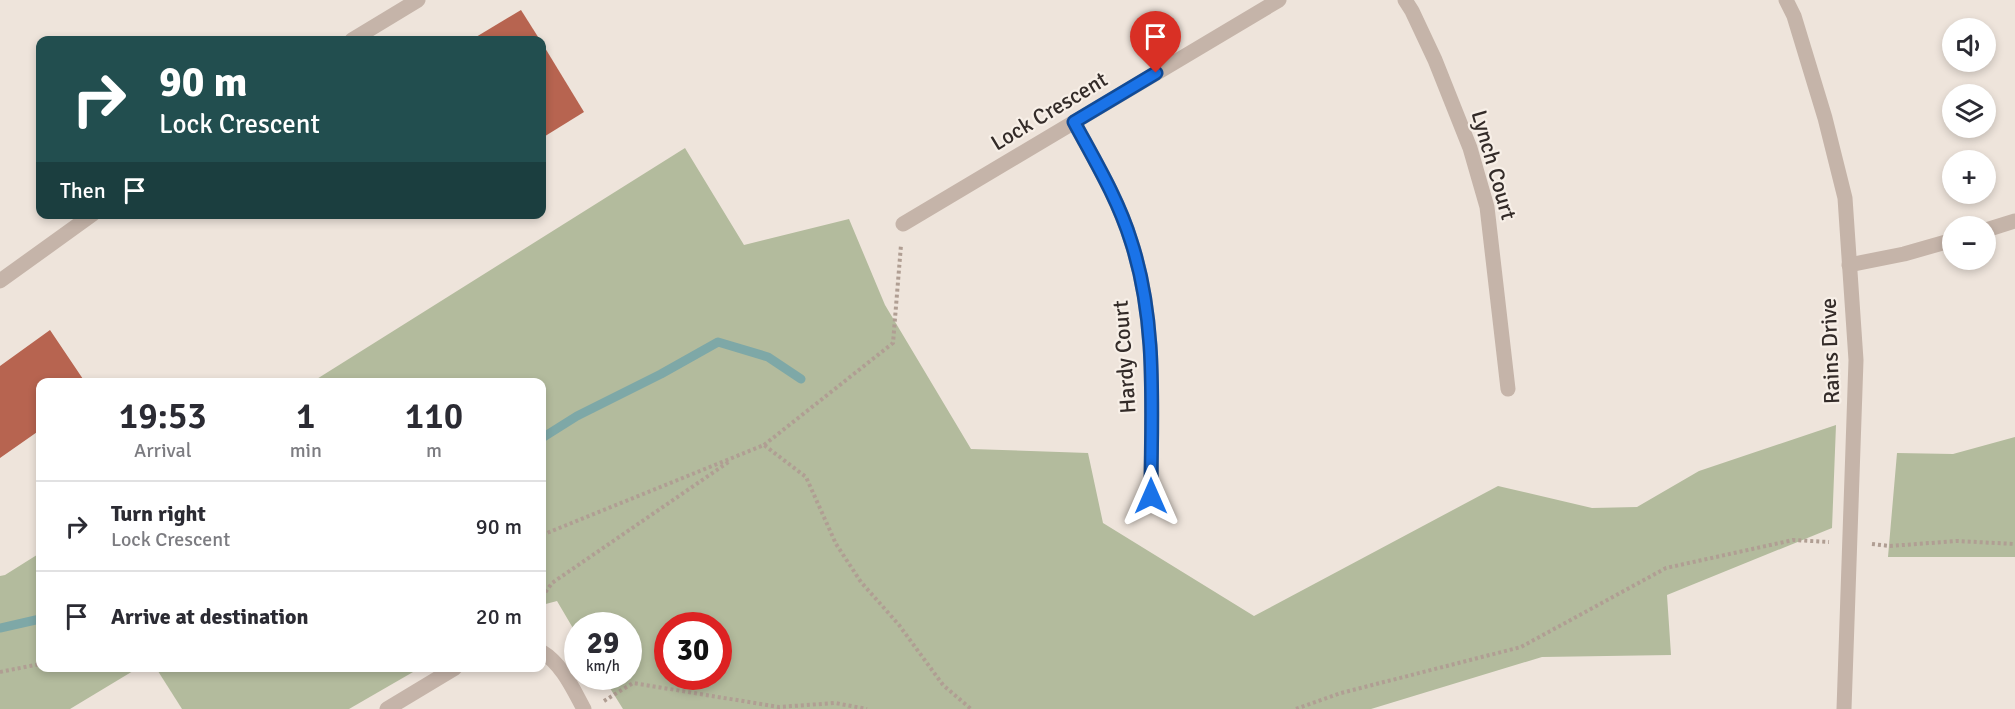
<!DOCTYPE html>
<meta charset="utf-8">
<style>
:root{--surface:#fff;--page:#f7f7f7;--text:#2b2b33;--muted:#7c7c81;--line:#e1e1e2}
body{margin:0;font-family:Signika,sans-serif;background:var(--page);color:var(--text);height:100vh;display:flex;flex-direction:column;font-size:22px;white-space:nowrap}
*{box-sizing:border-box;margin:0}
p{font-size:20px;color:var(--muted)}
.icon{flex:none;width:33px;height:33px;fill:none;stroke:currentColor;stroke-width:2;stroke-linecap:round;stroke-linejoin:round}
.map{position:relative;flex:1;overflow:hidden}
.sheet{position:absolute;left:36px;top:378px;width:510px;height:294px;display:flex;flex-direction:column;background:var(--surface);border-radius:12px;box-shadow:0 3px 9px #0003}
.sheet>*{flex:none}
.banner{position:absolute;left:36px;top:36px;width:510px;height:183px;border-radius:12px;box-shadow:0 3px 9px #0003;background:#224e4f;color:#fff;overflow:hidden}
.controls{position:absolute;left:1942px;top:18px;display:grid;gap:12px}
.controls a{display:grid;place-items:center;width:54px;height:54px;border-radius:50%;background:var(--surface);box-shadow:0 3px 9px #0003;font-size:30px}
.speed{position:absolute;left:564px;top:612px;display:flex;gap:12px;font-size:30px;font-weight:700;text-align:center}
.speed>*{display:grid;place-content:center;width:78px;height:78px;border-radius:50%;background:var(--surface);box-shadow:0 3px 9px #0003;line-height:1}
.speed small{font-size:15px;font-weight:400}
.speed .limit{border:9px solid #d22;background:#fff;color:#111}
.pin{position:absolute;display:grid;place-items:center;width:51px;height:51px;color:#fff;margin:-62px -26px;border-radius:50% 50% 50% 0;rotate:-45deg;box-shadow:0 0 6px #0007}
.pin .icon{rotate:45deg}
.me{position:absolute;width:66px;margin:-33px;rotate:0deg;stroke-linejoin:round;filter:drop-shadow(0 0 4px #0008)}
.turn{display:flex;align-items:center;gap:21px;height:126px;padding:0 24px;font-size:27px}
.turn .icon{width:78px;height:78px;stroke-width:2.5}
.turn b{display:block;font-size:42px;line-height:51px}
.then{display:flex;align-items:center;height:57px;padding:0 24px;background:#0003;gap:12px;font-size:22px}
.eta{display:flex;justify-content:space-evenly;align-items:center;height:102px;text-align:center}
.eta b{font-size:36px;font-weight:600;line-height:42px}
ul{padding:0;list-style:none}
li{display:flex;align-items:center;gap:18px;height:90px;padding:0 24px;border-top:2px solid var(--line)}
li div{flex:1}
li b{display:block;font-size:22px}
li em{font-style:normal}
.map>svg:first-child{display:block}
.green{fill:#b3bb9d;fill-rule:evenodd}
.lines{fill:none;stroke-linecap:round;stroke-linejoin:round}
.stream{stroke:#7ea8a7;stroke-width:9}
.building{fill:#b76450}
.path{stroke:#b09e93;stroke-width:4;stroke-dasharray:3 3;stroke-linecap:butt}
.minor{stroke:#c5b4a9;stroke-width:15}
.route-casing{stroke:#114b97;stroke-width:15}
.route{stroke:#1a73e8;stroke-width:10}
.labels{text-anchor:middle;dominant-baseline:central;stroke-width:4.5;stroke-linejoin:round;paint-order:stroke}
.street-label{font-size:22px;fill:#332b28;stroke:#f7efe7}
</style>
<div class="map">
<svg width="2015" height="709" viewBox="0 0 2015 709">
<rect width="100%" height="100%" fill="#eee4db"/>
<g class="green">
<path d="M 685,148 L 744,245 L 849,219 L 885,305 L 971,449 L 1088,453 L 1103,523 L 1254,616 L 1498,486 L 1592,508 L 1637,507 L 1699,471 L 1836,425 L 1832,528 L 1667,595 L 1671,655 L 1542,657 L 1371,709 L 623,709 L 603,677 L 628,676 L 628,626 L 578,626 L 577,635 L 557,601 L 542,605 L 542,382 L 312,382 ZM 668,626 L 718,626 L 718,676 L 668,676 Z"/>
<path d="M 2015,437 L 2015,557 L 1888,557 L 1897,453 L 1953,454 Z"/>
<path d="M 40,553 L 40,668 L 138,668 L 70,709 L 0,709 L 0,576 L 5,575 Z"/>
<path d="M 156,668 L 420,668 L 349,709 L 182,709 Z"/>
</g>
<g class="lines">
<g class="stream">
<path d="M 542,438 L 577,416 L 661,374 L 718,342 L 768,357 L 801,379"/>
<path d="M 0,628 L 40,619"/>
</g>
</g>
<g class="building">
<path d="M 521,10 L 540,40 L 471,40 Z"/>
<path d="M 542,43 L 584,112 L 542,138 Z"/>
<path d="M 50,330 L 85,382 L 40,382 L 40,430 L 0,458 L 0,366 Z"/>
</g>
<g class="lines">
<g class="path">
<path d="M 764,445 L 893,343 L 901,245"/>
<path d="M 542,535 L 764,445 L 806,477 L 836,544 L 861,582 L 899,625 L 943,685 L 971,709"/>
<path d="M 1872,544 L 1890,546 L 1957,541 L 2015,544"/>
<path d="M 542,597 L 552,583 L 730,461"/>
<path d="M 0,672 L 40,664"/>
<path d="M 604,701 L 633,683 L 779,707 L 835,703 L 867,709"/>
<path d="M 1296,709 L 1341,693 L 1521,647 L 1666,568 L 1793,540 L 1829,542"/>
</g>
<g class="minor">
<path d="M 1405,0 L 1412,11 L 1435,60 L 1470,148 L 1487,207 L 1508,389"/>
<path d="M 1786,0 L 1794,16 L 1825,118 L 1845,198 L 1856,360 L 1844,709"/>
<path d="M 352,40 L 418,0"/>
<path d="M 1074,122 C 1095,161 1118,199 1131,241 C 1158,323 1151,411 1151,496"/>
<path d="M 903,224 L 1279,0"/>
<path d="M 1986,230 L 2015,221"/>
<path d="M 1849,265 L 1904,254 L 1953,240"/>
<path d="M 0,281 L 93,214"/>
<path d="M 542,652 C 562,664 573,689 584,709"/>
<path d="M 387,709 L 455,668"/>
</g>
</g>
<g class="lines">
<defs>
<path id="route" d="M 1151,496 C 1151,411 1158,323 1131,241 C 1118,199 1095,161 1074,122 L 1156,73"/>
</defs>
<use href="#route" class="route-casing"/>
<use href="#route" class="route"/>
</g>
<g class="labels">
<g class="street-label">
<text transform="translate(1049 111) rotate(-31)">Lock Crescent</text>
<text transform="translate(1494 165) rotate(74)">Lynch Court</text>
<text transform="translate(1830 351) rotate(-92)">Rains Drive</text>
<text transform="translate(1124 357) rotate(-94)">Hardy Court</text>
</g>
</g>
</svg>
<div class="controls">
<a><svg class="icon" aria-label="sound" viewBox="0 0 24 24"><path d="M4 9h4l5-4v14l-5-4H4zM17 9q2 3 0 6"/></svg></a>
<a><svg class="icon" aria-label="layers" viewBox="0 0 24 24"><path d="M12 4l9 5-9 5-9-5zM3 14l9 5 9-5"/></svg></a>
<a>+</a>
<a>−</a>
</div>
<div class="speed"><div>29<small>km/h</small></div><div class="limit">30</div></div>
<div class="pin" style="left:1156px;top:73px;background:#d93025"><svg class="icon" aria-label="arrive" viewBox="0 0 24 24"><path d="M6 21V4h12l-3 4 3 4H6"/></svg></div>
<svg class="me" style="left:1151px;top:496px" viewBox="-20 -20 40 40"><path d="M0-17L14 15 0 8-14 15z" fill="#1a73e8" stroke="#fff" stroke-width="4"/></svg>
<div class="banner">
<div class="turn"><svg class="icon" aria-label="right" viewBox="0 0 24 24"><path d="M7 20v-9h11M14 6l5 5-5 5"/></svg><div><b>90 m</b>Lock Crescent</div></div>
<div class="then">Then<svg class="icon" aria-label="arrive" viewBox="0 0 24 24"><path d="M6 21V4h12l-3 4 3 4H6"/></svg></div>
</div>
<section class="sheet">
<div class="eta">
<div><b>19:53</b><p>Arrival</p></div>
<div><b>1</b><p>min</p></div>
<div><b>110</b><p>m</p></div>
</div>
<ul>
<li><svg class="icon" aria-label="right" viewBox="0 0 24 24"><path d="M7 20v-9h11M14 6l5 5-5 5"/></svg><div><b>Turn right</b><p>Lock Crescent</p></div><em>90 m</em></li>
<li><svg class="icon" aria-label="arrive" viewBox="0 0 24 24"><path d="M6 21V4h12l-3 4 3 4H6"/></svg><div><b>Arrive at destination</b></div><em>20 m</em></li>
</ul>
</section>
</div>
